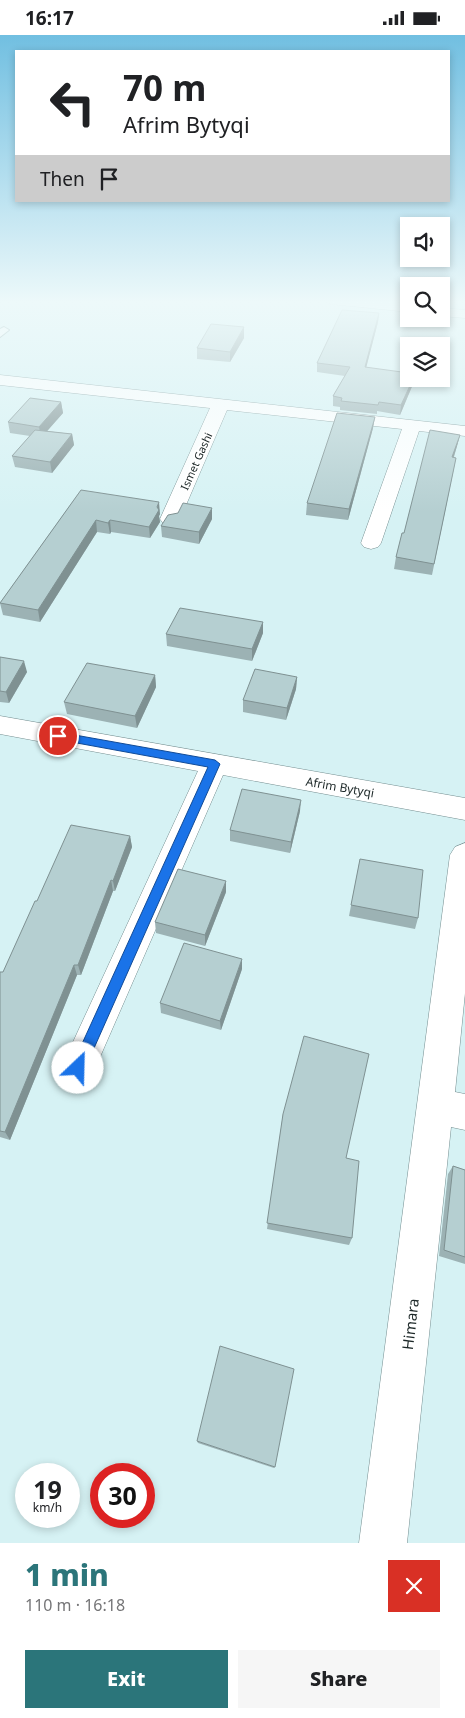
<!DOCTYPE html>
<meta charset="utf-8">
<style>
:root{--surface:#fff;--page:#f6f6f6;--text:#202124;--muted:#757577;--accent:#2b757a}
body{margin:0;font-family:"Noto Sans",sans-serif;background:var(--page);color:var(--text);height:100vh;display:flex;flex-direction:column;font-size:19px;white-space:nowrap}
*{box-sizing:border-box;margin:0}
p{font-size:16px;color:var(--muted)}
.icon{flex:none;width:28px;height:28px;fill:none;stroke:currentColor;stroke-width:2;stroke-linecap:round;stroke-linejoin:round}
.map{position:relative;height:1508px;overflow:hidden}
.sheet{display:flex;flex-direction:column;background:var(--surface);flex:1}
.sheet>*{flex:none}
.banner{position:absolute;left:15px;top:15px;width:435px;height:152px;border-radius:0px;box-shadow:0 2px 8px #0003;background:#fff;color:var(--text);overflow:hidden}
.buttons{position:absolute;left:400px;top:182px;display:grid;gap:10px}
.buttons a{display:grid;place-items:center;width:50px;height:50px;border-radius:0px;background:var(--surface);box-shadow:0 2px 8px #0003;font-size:25px}
.speed{position:absolute;left:15px;top:1428px;display:flex;gap:10px;font-size:25px;font-weight:700;text-align:center}
.speed>*{display:grid;place-content:center;width:65px;height:65px;border-radius:50%;background:var(--surface);box-shadow:0 2px 8px #0003;line-height:1}
.speed small{font-size:12px;font-weight:400}
.speed .limit{border:8px solid #d22;background:#fff;color:#111}
.pin{position:absolute;display:grid;place-items:center;width:42px;height:42px;color:#fff;margin:-21px;border:2px solid #fff;border-radius:50%;box-shadow:0 1px 5px #0007}
.me{position:absolute;width:55px;margin:-28px;rotate:24deg;stroke-linejoin:round;filter:drop-shadow(0 0 4px #0008)}
.turn{display:flex;align-items:center;gap:18px;height:105px;padding:0 25px;font-size:22px}
.turn .icon{width:65px;height:65px;stroke-width:2.5}
.turn b{display:block;font-size:35px;line-height:42px}
.then{display:flex;align-items:center;height:48px;padding:0 25px;background:#0003;gap:10px;font-size:19px}
.round{display:grid;place-items:center;flex:none;width:52px;height:52px;border-radius:0px;background:var(--page)}
.headline{display:flex;align-items:center;justify-content:space-between;height:85px;padding:0 25px}
h1{font-size:30px;font-weight:800;line-height:38px;color:var(--accent)}
.button{display:flex;gap:10px;margin-top:auto;padding:10px 25px}
.button a{flex:1;height:58px;border-radius:0px;background:var(--accent);color:#fff;font-size:20px;font-weight:800;line-height:58px;text-align:center}
.button a+a{background:var(--page);color:var(--text)}
.status{display:flex;justify-content:space-between;align-items:center;height:35px;padding:0 25px;background:var(--surface);direction:ltr}
.status svg{height:14px;fill:currentColor}
.map>svg:first-child{display:block}
.lines{fill:none;stroke-linecap:round;stroke-linejoin:round}
.service-casing{stroke:#758e90;stroke-width:2}
.minor-casing{stroke:#758e90;stroke-width:1}
.secondary-casing{stroke:#758e90;stroke-width:1}
.service{fill:#fff;fill-rule:evenodd}
.minor{fill:#fff;fill-rule:evenodd}
.secondary{fill:#fff;fill-rule:evenodd}
.wall{fill:#9cb2b4}
.shaded-wall{fill:#7f9192}
.building{fill:#b5cfd1;stroke:#7f9192}
.route{fill:#1a73e8;stroke:#114b97}
.labels{text-anchor:middle;dominant-baseline:central;stroke-width:4;stroke-linejoin:round;paint-order:stroke}
.far-street-label{font-size:11px;fill:#1d2828;stroke:#fff}
.street-label{font-size:12px;fill:#1d2828;stroke:#fff}
.near-street-label{font-size:15px;fill:#1d2828;stroke:#fff}
</style>
<div class="status"><b>16:17</b><svg viewBox="0 0 49 12"><path d="M0 12V9h3v3zM5 12V6h3v6zM10 12V3h3v9zM15 12V0h3v12zM26 1h20v11H26zM47 4h2v5h-2z"/></svg></div>
<div class="map">
<svg width="465" height="1508" viewBox="0 0 465 1508">
<rect width="100%" height="100%" fill="#d6f2f4"/>
<g class="lines">
<defs>
<path id="service" d="M 4,292 L 9,295 L 0,302 L 0,294 Z"/>
<g id="minor">
<path d="M 0,340 L 465,391 L 465,401 L 419,396 L 381,508 L 378,512 L 371,514 L 364,512 L 361,508 L 402,394 L 227,375 L 180,484 L 177,488 L 170,490 L 163,488 L 160,484 L 210,373 L 0,350 Z"/>
<path d="M 0,681 L 465,763 L 465,785 L 223,740 L 90,1045 L 78,1050 L 66,1045 L 61,1033 L 198,736 L 0,699 Z"/>
<path d="M 465,808 L 465,958 L 455,1057 L 465,1059 L 465,1095 L 451,1092 L 407,1508 L 359,1508 L 450,820 L 455,812 Z"/>
</g>
<g id="secondary">
<path d="M 324,265 L 378,265 L 409,269 L 409,277 L 331,269 Z"/>
<path d="M 441,273 L 465,275 L 465,283 L 441,281 Z"/>
</g>
</defs>
<use href="#service" class="service-casing"/>
<use href="#minor" class="minor-casing"/>
<use href="#secondary" class="secondary-casing"/>
<use href="#service" class="service"/>
<use href="#minor" class="minor"/>
<use href="#secondary" class="secondary"/>
</g>
<g class="wall">
<path d="M 379,278 L 378,287 L 366,332 L 409,344 L 414,344 L 413,349 L 400,380 L 377,376 L 377,379 L 340,375 L 340,372 L 333,371 L 333,361 L 345,341 L 317,337 L 317,328 Z"/>
<path d="M 244,292 L 244,303 L 230,327 L 197,324 L 197,313 Z"/>
<path d="M 61,367 L 63,378 L 47,396 L 72,399 L 74,410 L 52,438 L 15,432 L 12,421 L 30,401 L 10,398 L 8,387 Z"/>
<path d="M 373,393 L 348,485 L 306,480 L 307,468 Z"/>
<path d="M 460,400 L 454,422 L 456,423 L 432,540 L 394,534 L 396,522 L 404,498 Z"/>
<path d="M 81,455 L 160,479 L 159,481 L 160,487 L 150,503 L 111,497 L 110,499 L 97,497 L 40,587 L 3,580 L 0,568 Z"/>
<path d="M 212,484 L 199,509 L 162,502 L 161,491 Z"/>
<path d="M 263,587 L 263,598 L 252,626 L 167,611 L 166,599 Z"/>
<path d="M 0,622 L 27,637 L 9,668 L 0,667 Z"/>
<path d="M 155,640 L 156,652 L 137,693 L 67,679 L 64,667 Z"/>
<path d="M 297,642 L 296,654 L 286,685 L 243,677 L 243,665 Z"/>
<path d="M 300,776 L 290,818 L 230,806 L 230,795 Z"/>
<path d="M 130,801 L 132,812 L 115,856 L 113,856 L 81,940 L 77,940 L 10,1105 L 0,1102 L 0,937 L 3,937 L 37,866 Z"/>
<path d="M 360,824 L 418,883 L 415,894 L 349,881 Z"/>
<path d="M 226,857 L 205,911 L 156,898 L 155,887 Z"/>
<path d="M 242,934 L 221,995 L 161,978 L 160,968 Z"/>
<path d="M 283,1079 L 346,1123 L 352,1203 L 349,1210 L 267,1194 Z"/>
<path d="M 453,1131 L 465,1135 L 465,1229 L 439,1221 L 448,1139 Z"/>
<path d="M 197,1406 L 275,1432 L 274,1433 L 198,1408 Z"/>
</g>
<g class="shaded-wall">
<path d="M 379,278 L 378,287 L 364,341 L 365,332 Z"/>
<path d="M 244,292 L 244,303 L 230,327 L 230,317 Z"/>
<path d="M 413,344 L 414,344 L 413,349 L 400,380 L 401,370 Z"/>
<path d="M 61,367 L 63,378 L 41,403 L 39,392 Z"/>
<path d="M 375,382 L 373,393 L 348,485 L 349,474 Z"/>
<path d="M 72,399 L 74,410 L 52,438 L 50,427 Z"/>
<path d="M 460,400 L 457,411 L 450,433 L 452,422 Z"/>
<path d="M 159,467 L 160,479 L 159,481 L 160,487 L 150,503 L 149,492 Z"/>
<path d="M 212,473 L 212,484 L 199,509 L 199,497 Z"/>
<path d="M 96,485 L 97,497 L 40,587 L 38,575 Z"/>
<path d="M 110,485 L 111,497 L 110,499 L 108,488 Z"/>
<path d="M 263,587 L 263,598 L 252,626 L 252,614 Z"/>
<path d="M 24,626 L 27,637 L 9,668 L 6,657 Z"/>
<path d="M 155,640 L 156,652 L 137,693 L 135,681 Z"/>
<path d="M 297,642 L 296,654 L 286,685 L 287,673 Z"/>
<path d="M 301,765 L 300,776 L 290,818 L 291,807 Z"/>
<path d="M 130,801 L 132,812 L 115,856 L 113,846 Z"/>
<path d="M 111,845 L 113,856 L 81,940 L 78,930 Z"/>
<path d="M 226,846 L 226,857 L 205,911 L 205,900 Z"/>
<path d="M 242,924 L 242,934 L 221,995 L 220,986 Z"/>
<path d="M 74,930 L 77,940 L 10,1105 L 5,1097 Z"/>
</g>
<g class="building">
<path d="M 342,275 L 379,278 L 365,332 L 409,338 L 409,344 L 413,344 L 401,370 L 379,367 L 378,370 L 341,366 L 342,363 L 333,361 L 350,332 L 317,328 Z"/>
<path d="M 211,289 L 244,292 L 230,317 L 197,313 Z"/>
<path d="M 30,363 L 61,367 L 39,392 L 8,387 Z"/>
<path d="M 337,378 L 375,382 L 349,474 L 307,468 Z"/>
<path d="M 35,395 L 72,399 L 50,427 L 12,421 Z"/>
<path d="M 430,395 L 460,400 L 452,422 L 456,423 L 434,529 L 396,522 L 402,498 L 404,498 Z"/>
<path d="M 81,455 L 159,467 L 157,472 L 159,475 L 149,492 L 110,485 L 108,488 L 96,485 L 38,575 L 0,568 Z"/>
<path d="M 183,468 L 212,473 L 199,497 L 161,491 L 168,480 L 178,478 Z"/>
<path d="M 180,573 L 263,587 L 252,614 L 166,599 Z"/>
<path d="M 0,622 L 24,626 L 6,657 L 0,656 Z"/>
<path d="M 87,628 L 155,640 L 135,681 L 64,667 Z"/>
<path d="M 255,634 L 297,642 L 287,673 L 243,665 Z"/>
<path d="M 242,754 L 301,765 L 291,807 L 230,795 Z"/>
<path d="M 71,790 L 130,801 L 113,846 L 111,845 L 78,930 L 74,930 L 5,1097 L 0,1096 L 0,937 L 3,937 L 35,866 L 37,866 Z"/>
<path d="M 360,824 L 423,835 L 418,883 L 351,870 Z"/>
<path d="M 178,834 L 226,846 L 205,900 L 155,887 Z"/>
<path d="M 184,908 L 242,924 L 220,986 L 160,968 Z"/>
<path d="M 304,1001 L 369,1019 L 346,1123 L 359,1126 L 352,1203 L 267,1188 L 283,1079 Z"/>
<path d="M 453,1131 L 465,1135 L 465,1222 L 444,1215 Z"/>
<path d="M 220,1311 L 294,1334 L 275,1432 L 197,1406 Z"/>
</g>
<linearGradient id="sky" x2="0" y2="1"><stop stop-color="#71bfe1"/><stop offset="0.56" stop-color="#edf9fa"/><stop offset="1" stop-color="#edf9fa" stop-opacity="0"/></linearGradient>
<rect width="465" height="477" fill="url(#sky)"/>
<path class="route" d="M 58,697 L 215,725 L 220,729 L 83,1038 L 78,1040 L 73,1038 L 71,1033 L 208,732 L 55,704 L 53,701 Z"/>
<g class="labels">
<g class="far-street-label">
<text transform="translate(196 426) rotate(-66)">Ismet Gashi</text>
</g>
<g class="street-label">
<text transform="translate(340 752) rotate(10)">Afrim Bytyqi</text>
</g>
<g class="near-street-label">
<text transform="translate(410 1289) rotate(-83)">Himara</text>
</g>
</g>
</svg>
<div class="buttons">
<a><svg class="icon" aria-label="sound" viewBox="0 0 24 24"><path d="M4 9h4l5-4v14l-5-4H4zM17 9q2 3 0 6"/></svg></a>
<a><svg class="icon" aria-label="search" viewBox="0 0 24 24"><circle cx="10" cy="10" r="6"/><path d="M15 15l6 6"/></svg></a>
<a><svg class="icon" aria-label="layers" viewBox="0 0 24 24"><path d="M12 4l9 5-9 5-9-5zM3 14l9 5 9-5"/></svg></a>
</div>
<div class="speed"><div>19<small>km/h</small></div><div class="limit">30</div></div>
<div class="pin" style="left:58px;top:701px;background:#d93025"><svg class="icon" aria-label="arrive" viewBox="0 0 24 24"><path d="M6 21V4h12l-3 4 3 4H6"/></svg></div>
<svg class="me" style="left:78px;top:1033px" viewBox="-20 -20 40 40"><circle r="19" fill="#fff"/><path d="M0-13L10 11 0 6-10 11z" fill="#1a73e8"/></svg>
<div class="banner">
<div class="turn"><svg class="icon" aria-label="left" viewBox="0 0 24 24"><path d="M17 20v-9H6M10 6l-5 5 5 5"/></svg><div><b>70 m</b>Afrim Bytyqi</div></div>
<div class="then">Then<svg class="icon" aria-label="arrive" viewBox="0 0 24 24"><path d="M6 21V4h12l-3 4 3 4H6"/></svg></div>
</div>
</div>
<section class="sheet">
<div class="headline"><div><h1>1 min</h1><p>110 m · 16:18</p></div><a class="round" style="background:#d93025;color:#fff"><svg class="icon" aria-label="close" viewBox="0 0 24 24"><path d="M6 6l12 12M18 6L6 18"/></svg></a></div>
<div class="button"><a>Exit</a><a>Share</a></div>
</section>
